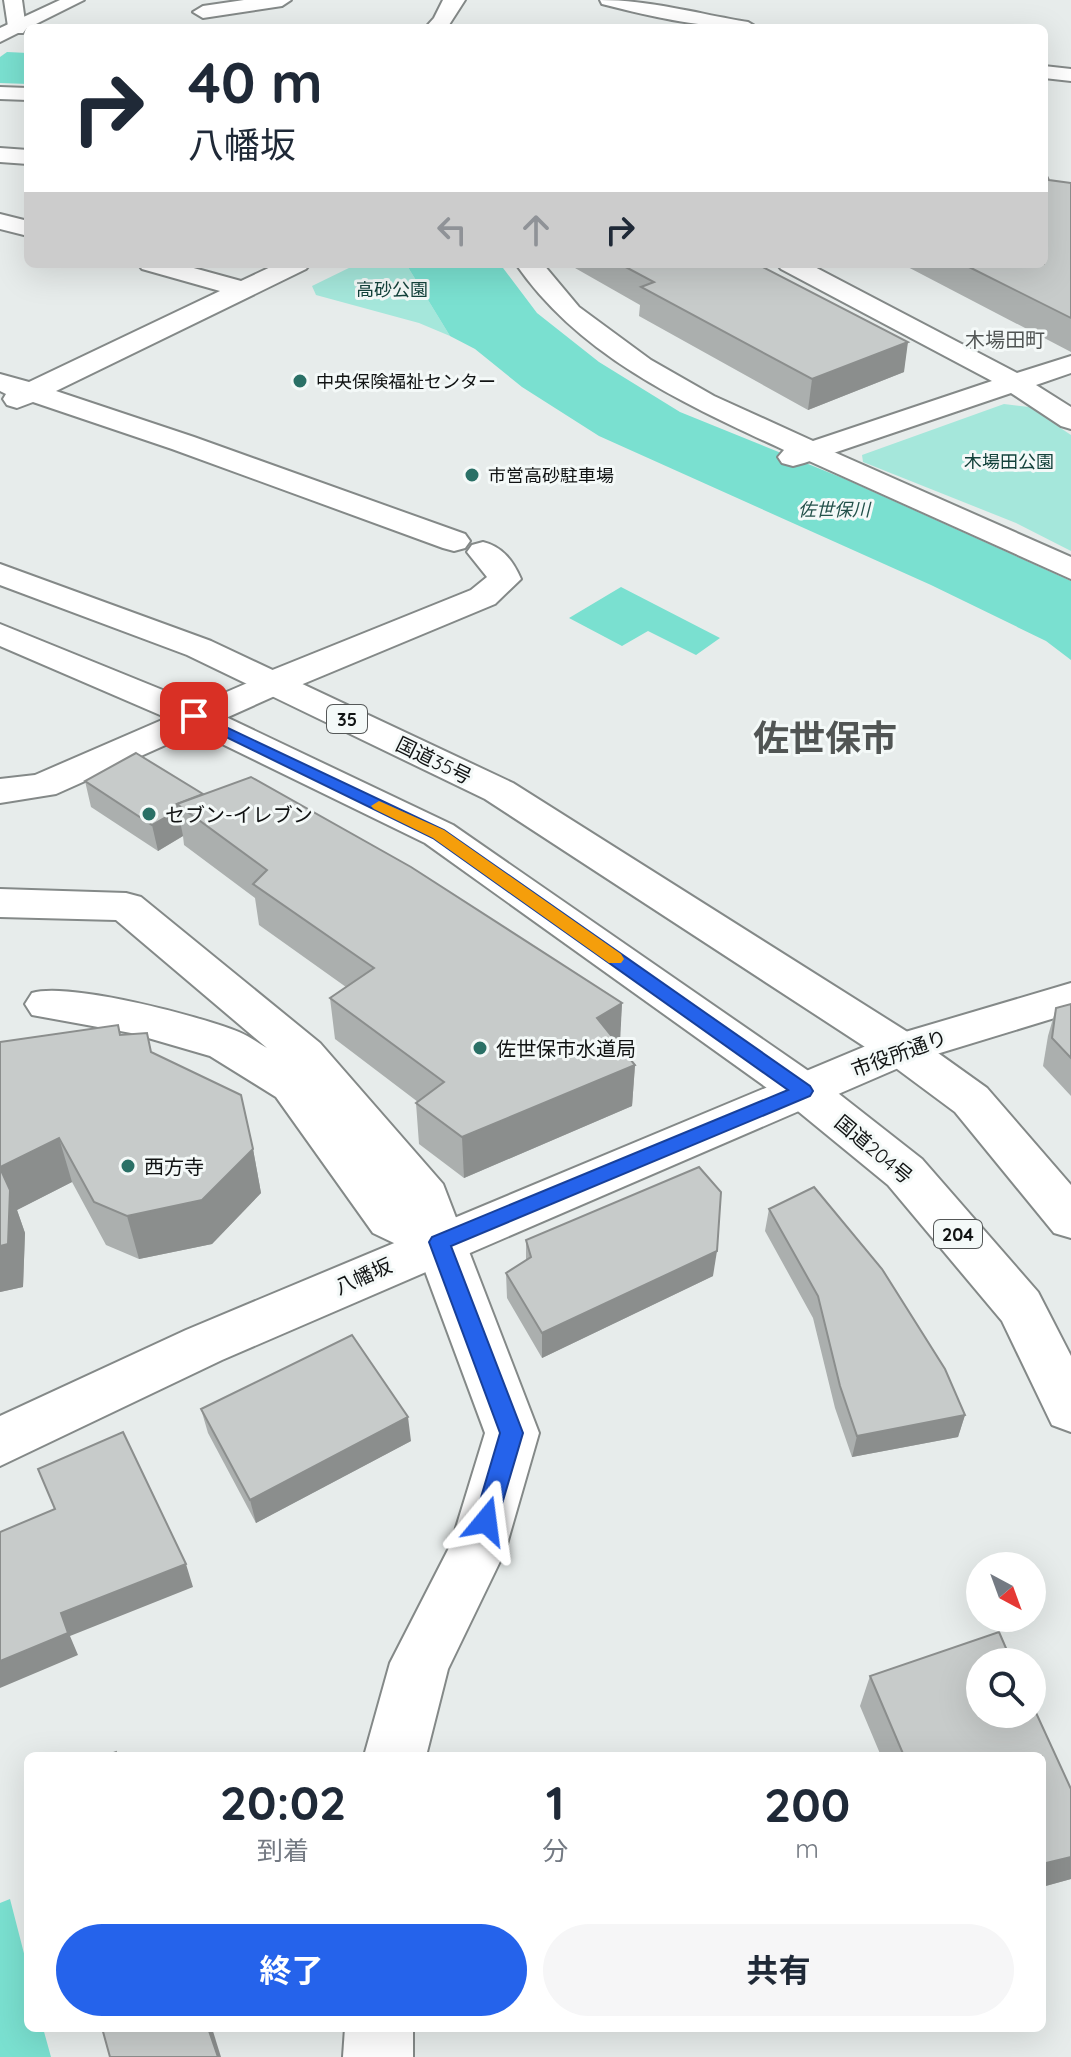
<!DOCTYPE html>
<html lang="ja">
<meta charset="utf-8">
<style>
:root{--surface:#fff;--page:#f6f6f7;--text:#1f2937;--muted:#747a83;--accent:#2563eb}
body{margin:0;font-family:Quicksand,"Noto Sans JP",sans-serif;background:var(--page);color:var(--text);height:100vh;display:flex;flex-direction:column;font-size:30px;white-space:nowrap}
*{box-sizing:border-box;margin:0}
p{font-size:26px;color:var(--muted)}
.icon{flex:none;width:44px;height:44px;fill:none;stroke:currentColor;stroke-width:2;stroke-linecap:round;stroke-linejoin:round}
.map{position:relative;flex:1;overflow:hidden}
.drawer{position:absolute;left:24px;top:1752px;width:1022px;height:280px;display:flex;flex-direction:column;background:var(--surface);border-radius:12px;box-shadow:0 8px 32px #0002}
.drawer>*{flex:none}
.top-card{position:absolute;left:24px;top:24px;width:1024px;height:244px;border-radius:12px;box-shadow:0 8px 32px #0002;background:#fff;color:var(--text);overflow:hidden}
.needle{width:52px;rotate:139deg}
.tools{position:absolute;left:966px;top:1552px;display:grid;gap:16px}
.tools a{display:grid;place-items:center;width:80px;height:80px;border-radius:50%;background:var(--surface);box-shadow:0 8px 32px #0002;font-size:40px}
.pin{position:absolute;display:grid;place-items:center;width:68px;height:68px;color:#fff;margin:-34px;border-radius:16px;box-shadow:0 4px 12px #0006}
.me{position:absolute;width:88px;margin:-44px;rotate:16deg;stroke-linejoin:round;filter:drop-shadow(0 0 6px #0008)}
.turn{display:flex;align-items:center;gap:28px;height:168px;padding:0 32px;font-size:36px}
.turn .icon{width:104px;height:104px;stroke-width:2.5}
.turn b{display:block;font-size:56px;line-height:68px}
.lanes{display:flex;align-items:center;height:76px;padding:0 32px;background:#0003;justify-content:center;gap:40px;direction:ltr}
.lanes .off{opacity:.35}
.eta{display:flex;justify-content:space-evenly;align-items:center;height:136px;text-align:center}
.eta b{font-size:48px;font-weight:700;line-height:56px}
.cta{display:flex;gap:16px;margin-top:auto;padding:16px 32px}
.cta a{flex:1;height:92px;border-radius:48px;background:var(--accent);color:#fff;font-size:32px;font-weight:700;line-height:92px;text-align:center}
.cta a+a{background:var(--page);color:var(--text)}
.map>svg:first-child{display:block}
.green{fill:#a5e7db}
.water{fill:#7ae0d0}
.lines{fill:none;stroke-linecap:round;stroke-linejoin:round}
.street-casing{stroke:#848988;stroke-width:4}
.secondary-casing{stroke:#848988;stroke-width:4}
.highway-casing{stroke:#848988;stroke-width:4}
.street{fill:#fff;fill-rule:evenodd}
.secondary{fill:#fff;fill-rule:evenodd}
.highway{fill:#fff;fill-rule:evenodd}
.wall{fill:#abafae}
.shaded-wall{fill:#8b8e8d}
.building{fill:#c7cbca;stroke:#8b8e8d;stroke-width:2}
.route{fill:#2563eb;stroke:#184099;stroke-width:2}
.slow{fill:#f59e0b}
.poi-dot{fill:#2a7066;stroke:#f4f9f8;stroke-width:3}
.labels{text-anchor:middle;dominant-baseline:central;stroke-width:6;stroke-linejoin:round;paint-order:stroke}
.far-park-label{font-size:18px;fill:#13423b;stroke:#f4f9f8}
.far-poi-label{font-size:18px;fill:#111313;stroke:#f4f9f8;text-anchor:start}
.far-water-label{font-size:18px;font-style:italic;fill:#23514a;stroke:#f4f9f8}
.shield{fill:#f4f9f8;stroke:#555858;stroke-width:2}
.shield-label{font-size:18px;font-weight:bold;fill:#111313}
.far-quarter-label{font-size:20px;fill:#515554;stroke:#f4f9f8}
.street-label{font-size:20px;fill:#111313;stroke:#f4f9f8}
.poi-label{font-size:20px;fill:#111313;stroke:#f4f9f8;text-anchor:start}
.town-label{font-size:36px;font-weight:bold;fill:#515554;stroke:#f4f9f8}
</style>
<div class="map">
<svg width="1071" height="2057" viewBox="0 0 1071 2057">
<rect width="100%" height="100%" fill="#e7eceb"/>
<g class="green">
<path d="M 357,264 L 406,264 L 450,336 L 419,323 L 316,295 L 312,286 Z"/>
<path d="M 1004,404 L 1029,407 L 1071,435 L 1071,551 L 1016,523 L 863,462 L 862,455 Z"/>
</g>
<g class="water">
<path d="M 7,52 L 28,53 L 28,84 L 0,83 L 0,57 Z"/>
<path d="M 406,264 L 500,264 L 537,313 L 599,362 L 680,412 L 845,479 L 1071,581 L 1071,660 L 1046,641 L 931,585 L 599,436 L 522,387 L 475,349 L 450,336 Z"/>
<path d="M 621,587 L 720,638 L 696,655 L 648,631 L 622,646 L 569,618 Z"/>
<path d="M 10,1899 L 28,1969 L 28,2028 L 43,2028 L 51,2057 L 0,2057 L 0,1903 Z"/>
</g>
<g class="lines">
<defs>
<g id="street">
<path d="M 4,0 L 22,0 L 26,29 L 23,33 L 9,33 Z"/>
<path d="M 244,0 L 291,0 L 282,6 L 203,18 L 193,12 L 203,6 Z"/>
<path d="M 443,0 L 465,0 L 447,28 L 425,28 L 434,18 Z"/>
<path d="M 0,148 L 28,150 L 28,164 L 0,162 Z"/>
<path d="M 809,441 L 1071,557 L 1071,579 L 798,456 L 794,450 L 798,444 Z"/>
<path d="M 273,672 L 286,675 L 291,683 L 286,691 L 56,794 L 0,803 L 0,779 L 35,775 Z"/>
<path d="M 0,889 L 126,893 L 141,897 L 320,1043 L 443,1184 L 539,1433 L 505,1551 L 448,1669 L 426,1756 L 364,1756 L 390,1663 L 451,1544 L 485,1433 L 419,1255 L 373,1233 L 276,1097 L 210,1056 L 131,1033 L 32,1015 L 25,1004 L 32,993 C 69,982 200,1016 239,1032 C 249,1036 258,1043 267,1048 L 116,920 L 0,917 Z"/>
<path d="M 345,2028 L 413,2028 L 413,2057 L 343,2057 Z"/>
</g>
<g id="secondary">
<path d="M 60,0 L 84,0 L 0,42 L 0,28 Z"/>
<path d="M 600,0 C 649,0 699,14 748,22 L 758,28 C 702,28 657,18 602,4 Z"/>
<path d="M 1044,66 L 1071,69 L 1071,81 L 1044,78 Z"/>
<path d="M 0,87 L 28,88 L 28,100 L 0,99 Z"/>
<path d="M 0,214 L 28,221 L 28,236 L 0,229 Z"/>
<path d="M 138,264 L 179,264 L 241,281 L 277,264 L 310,264 L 306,269 L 56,391 L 194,437 L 465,534 L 470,541 L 465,548 L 454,551 L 443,548 L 172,449 L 33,402 L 17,408 L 7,405 L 3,399 L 6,394 L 0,391 L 0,374 L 29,382 L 220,291 L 142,269 Z"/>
<path d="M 516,264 L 543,264 L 579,307 L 651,360 L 714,396 L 813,441 L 992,381 L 781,269 L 777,264 L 809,264 L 1017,373 L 1071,356 L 1071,373 L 1036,385 L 1071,407 L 1071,429 L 1061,426 L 1011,393 L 804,463 L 793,466 L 782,463 L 778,457 L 784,450 C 685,404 580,357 516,264 Z"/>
<path d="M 483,542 C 503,547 513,561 521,579 L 495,604 L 286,691 L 273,694 L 260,691 L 255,683 L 260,675 L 471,590 L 487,577 L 467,552 L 472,545 Z"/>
<path d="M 1071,983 L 1071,1013 L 917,1060 L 222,1360 L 0,1466 L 0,1416 L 186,1330 L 885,1038 Z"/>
</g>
<g id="highway">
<path d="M 0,564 L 211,641 L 513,783 L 917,1038 L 987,1088 L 1071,1185 L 1071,1238 L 1054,1233 L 955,1112 L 885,1060 L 485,799 L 187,655 L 0,585 Z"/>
<path d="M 0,624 L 207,708 L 453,825 L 820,1079 L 922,1159 L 1038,1292 L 1071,1356 L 1071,1432 L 1052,1425 L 1002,1321 L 888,1185 L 788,1103 L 425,843 L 181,724 L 0,646 Z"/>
</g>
</defs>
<use href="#street" class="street-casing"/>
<use href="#secondary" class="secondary-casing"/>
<use href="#highway" class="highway-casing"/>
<use href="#street" class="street"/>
<use href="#secondary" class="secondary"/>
<use href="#highway" class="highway"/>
</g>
<g class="wall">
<path d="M 1049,180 L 1071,183 L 1071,352 L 902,264 L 1044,264 Z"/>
<path d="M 568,264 L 757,264 L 904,372 L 808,410 L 639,316 L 640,305 Z"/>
<path d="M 85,781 L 203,794 L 622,1003 L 619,1045 L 635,1065 L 632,1106 L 464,1178 L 419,1144 L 416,1103 L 418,1102 L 335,1039 L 330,998 L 346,987 L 259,925 L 255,898 L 184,845 L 183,836 L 158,851 L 91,807 Z"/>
<path d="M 1071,1004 L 1071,1096 L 1043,1066 L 1048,1036 L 1056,1008 Z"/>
<path d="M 120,1035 L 152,1052 L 253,1149 L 261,1193 L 212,1244 L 139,1259 L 106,1245 L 72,1182 L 17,1210 L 25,1233 L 23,1287 L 0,1292 L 0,1042 Z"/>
<path d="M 769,1209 L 965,1415 L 958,1437 L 852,1457 L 835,1408 L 813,1318 L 765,1231 Z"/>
<path d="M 526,1240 L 713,1276 L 542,1358 L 507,1298 L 506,1273 L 526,1260 Z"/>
<path d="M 201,1409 L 411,1441 L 256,1523 L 208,1433 Z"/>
<path d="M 999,1632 L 1012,1662 L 980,1662 L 980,1714 L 1032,1714 L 1032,1704 L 1071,1789 L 1071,1879 L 1042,1887 L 1042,1756 L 881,1756 L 860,1706 L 870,1676 Z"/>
</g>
<g class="shaded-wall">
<path d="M 908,342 L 904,372 L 808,410 L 812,379 Z"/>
<path d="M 178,810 L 183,836 L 158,851 L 152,825 Z"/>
<path d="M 622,1003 L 620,1044 L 596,1060 L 597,1018 Z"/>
<path d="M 635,1065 L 632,1106 L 464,1178 L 462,1137 Z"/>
<path d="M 59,1138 L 72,1182 L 17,1210 L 25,1233 L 23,1287 L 0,1292 L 0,1167 Z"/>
<path d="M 253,1149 L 261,1193 L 212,1244 L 139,1259 L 127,1216 Z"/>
<path d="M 717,1251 L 713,1276 L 542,1358 L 542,1333 Z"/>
<path d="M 965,1415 L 958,1437 L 852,1457 L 857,1436 Z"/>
<path d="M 408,1417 L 411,1441 L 256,1523 L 250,1500 Z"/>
<path d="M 186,1564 L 193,1587 L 70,1636 L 78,1655 L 0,1688 L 0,1661 L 61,1613 Z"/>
<path d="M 1071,1857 L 1071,1879 L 1042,1887 L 1042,1864 Z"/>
<path d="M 208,2028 L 212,2028 L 221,2057 L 218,2057 Z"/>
</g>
<g class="building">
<path d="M 1044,175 L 1047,176 L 1049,180 L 1071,183 L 1071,318 L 963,264 L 1044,264 Z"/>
<path d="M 620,264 L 757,264 L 908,342 L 812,379 L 641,287 L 654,282 Z"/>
<path d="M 136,753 L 203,794 L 177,804 L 178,810 L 152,825 L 85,781 Z"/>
<path d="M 251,777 L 411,867 L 622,1003 L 597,1018 L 635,1065 L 462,1137 L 416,1103 L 444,1082 L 330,998 L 374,968 L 253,884 L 267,870 L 177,804 Z"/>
<path d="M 1071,1004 L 1071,1058 L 1052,1038 L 1056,1008 Z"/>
<path d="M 118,1025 L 120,1035 L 147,1033 L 151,1052 L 241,1095 L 253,1149 L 202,1200 L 127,1216 L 94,1202 L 59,1138 L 0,1167 L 0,1042 Z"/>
<path d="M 699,1167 L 721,1192 L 717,1251 L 542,1333 L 506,1273 L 531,1257 L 526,1240 Z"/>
<path d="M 0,1168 L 10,1190 L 8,1244 L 0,1246 Z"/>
<path d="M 814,1187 L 882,1269 L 945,1369 L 965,1415 L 857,1436 L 840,1386 L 818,1296 L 769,1209 Z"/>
<path d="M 352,1335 L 408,1417 L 250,1500 L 201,1409 Z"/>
<path d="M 123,1432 L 186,1564 L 61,1613 L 68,1633 L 0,1661 L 0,1532 L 55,1509 L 38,1469 Z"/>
<path d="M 999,1632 L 1012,1662 L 980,1662 L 980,1714 L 1032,1714 L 1032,1704 L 1071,1789 L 1071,1857 L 1042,1864 L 1042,1756 L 904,1756 L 870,1676 Z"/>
<path d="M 116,1752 L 117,1756 L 105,1756 Z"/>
<path d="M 102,2028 L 208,2028 L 218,2057 L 110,2057 Z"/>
</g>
<path class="route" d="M 194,712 L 444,830 L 810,1086 L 813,1091 L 810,1096 L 451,1246 L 523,1433 L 497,1521 L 494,1529 L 486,1532 L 478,1529 L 474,1521 L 500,1433 L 429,1242 L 432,1237 L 788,1090 L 433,838 L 189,719 L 186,716 Z"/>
<path class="slow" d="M 379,801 L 444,830 L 621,954 L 624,959 L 621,963 L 609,963 L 433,838 L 374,809 L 371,806 Z"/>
<g class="poi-dot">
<circle cx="300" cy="381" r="8"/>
<circle cx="472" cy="475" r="8"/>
<circle cx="149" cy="814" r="8"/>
<circle cx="480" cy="1048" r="8"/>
<circle cx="128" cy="1166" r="8"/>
</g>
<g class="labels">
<g class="far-park-label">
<text x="392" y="289">高砂公園</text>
<text x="1009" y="461">木場田公園</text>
</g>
<g class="far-poi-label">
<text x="316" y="381">中央保険福祉センター</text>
<text x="488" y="475">市営高砂駐車場</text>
</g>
<g class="far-water-label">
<text x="834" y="509">佐世保川</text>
</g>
<g class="shield">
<rect x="327" y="705" width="40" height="28" rx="6"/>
<rect x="934" y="1220" width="48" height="28" rx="6"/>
</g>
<g class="shield-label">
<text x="347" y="719">35</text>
<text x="958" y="1234">204</text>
</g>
<g class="far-quarter-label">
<text x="1005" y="339">木場田町</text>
</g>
<g class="street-label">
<text transform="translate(434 760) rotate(26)">国道35号</text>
<text transform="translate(899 1053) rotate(-20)">市役所通り</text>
<text transform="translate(874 1149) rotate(40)">国道204号</text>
<text transform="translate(363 1276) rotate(-24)">八幡坂</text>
</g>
<g class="poi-label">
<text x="165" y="814">セブン-イレブン</text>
<text x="496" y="1048">佐世保市水道局</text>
<text x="144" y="1166">西方寺</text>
</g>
<g class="town-label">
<text x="825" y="737">佐世保市</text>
</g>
</g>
</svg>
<div class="tools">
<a><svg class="needle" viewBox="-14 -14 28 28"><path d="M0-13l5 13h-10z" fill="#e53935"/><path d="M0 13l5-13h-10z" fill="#747a83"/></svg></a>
<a><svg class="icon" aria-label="search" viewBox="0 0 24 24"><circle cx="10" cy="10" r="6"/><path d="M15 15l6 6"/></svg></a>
</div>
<div class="pin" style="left:194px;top:716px;background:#d93025"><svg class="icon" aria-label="arrive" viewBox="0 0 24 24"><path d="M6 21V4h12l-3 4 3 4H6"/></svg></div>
<svg class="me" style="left:486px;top:1521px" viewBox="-20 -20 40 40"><path d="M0-17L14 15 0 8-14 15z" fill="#2563eb" stroke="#fff" stroke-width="4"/></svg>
<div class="top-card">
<div class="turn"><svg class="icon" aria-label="right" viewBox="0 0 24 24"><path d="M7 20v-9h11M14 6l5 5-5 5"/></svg><div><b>40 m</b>八幡坂</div></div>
<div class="lanes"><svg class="icon off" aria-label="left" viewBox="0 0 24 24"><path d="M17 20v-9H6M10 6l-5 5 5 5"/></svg><svg class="icon off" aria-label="ahead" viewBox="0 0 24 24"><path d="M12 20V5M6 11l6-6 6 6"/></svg><svg class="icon" aria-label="right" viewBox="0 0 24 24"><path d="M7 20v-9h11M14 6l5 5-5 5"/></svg></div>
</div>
<section class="drawer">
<div class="eta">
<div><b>20:02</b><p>到着</p></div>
<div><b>1</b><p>分</p></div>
<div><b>200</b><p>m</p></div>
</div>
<div class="cta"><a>終了</a><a>共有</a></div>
</section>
</div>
